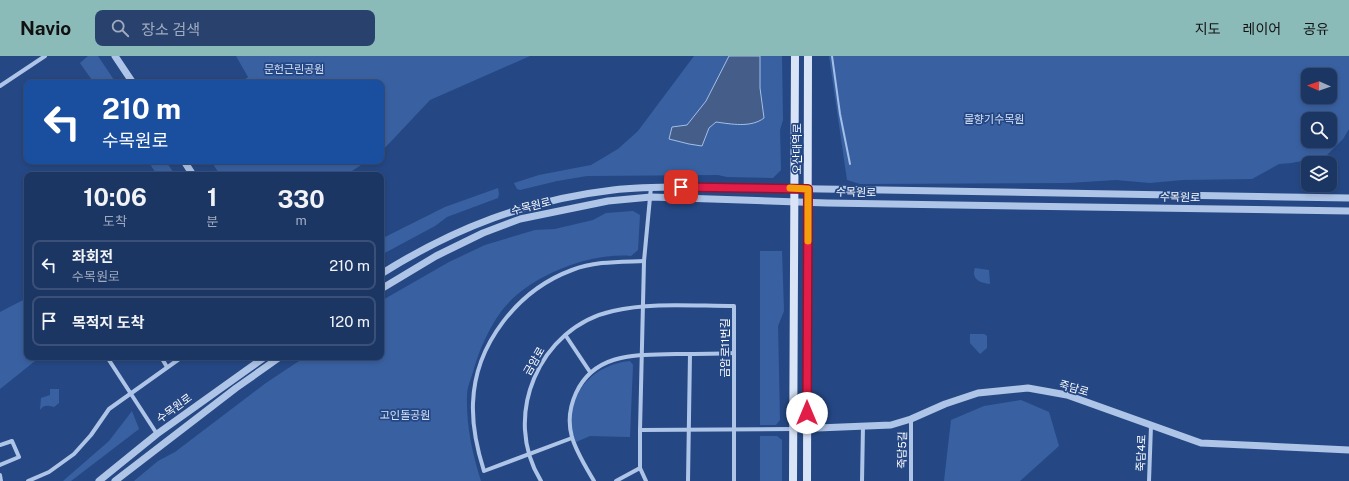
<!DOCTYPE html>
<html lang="ko">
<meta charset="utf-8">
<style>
:root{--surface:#1c3664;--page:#29416d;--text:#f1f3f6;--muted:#a0abbf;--line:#3a5078;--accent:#8bbbb9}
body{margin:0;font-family:"Public Sans","Noto Sans KR",sans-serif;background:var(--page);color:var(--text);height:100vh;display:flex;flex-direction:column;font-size:15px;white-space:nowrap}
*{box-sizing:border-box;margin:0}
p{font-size:13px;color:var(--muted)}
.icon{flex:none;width:22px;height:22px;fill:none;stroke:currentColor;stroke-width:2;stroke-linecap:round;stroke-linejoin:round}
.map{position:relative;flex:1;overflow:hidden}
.sheet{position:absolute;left:24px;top:116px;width:360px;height:188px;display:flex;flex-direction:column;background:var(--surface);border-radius:8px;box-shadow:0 2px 6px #0003,0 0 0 1px var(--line)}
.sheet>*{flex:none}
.guide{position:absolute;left:24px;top:24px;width:360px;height:84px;border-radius:8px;box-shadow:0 2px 6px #0003,0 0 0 1px var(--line);background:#1a4fa0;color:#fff;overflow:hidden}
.needle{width:26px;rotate:272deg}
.buttons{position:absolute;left:1301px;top:12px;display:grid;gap:8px}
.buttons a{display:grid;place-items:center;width:36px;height:36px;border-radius:8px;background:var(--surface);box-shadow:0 2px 6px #0003,0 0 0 1px var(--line);font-size:20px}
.pin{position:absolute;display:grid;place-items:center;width:34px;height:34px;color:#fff;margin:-17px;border-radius:8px;box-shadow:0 2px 6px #0006}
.me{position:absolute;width:44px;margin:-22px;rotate:0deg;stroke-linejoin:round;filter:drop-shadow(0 0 3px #0008)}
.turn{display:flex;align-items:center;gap:14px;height:84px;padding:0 12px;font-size:18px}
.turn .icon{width:52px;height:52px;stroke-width:2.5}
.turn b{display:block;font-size:28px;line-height:34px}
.eta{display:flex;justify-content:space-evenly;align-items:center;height:68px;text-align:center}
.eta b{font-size:24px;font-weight:700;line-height:28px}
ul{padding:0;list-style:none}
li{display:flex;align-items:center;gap:12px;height:50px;margin:0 8px 6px;padding:0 4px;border:2px solid var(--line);border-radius:8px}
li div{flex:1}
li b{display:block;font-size:15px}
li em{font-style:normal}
header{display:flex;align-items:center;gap:24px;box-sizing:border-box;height:56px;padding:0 20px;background:var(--accent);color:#111}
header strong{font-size:19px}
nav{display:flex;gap:22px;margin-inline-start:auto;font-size:14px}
.search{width:280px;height:36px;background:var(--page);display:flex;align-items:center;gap:10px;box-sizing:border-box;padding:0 14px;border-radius:8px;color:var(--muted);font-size:15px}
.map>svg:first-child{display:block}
.green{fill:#3961a2;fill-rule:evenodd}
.water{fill:#445d89;stroke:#a3bfe9}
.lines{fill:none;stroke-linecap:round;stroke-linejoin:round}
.stream{stroke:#a3bfe9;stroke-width:2}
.minor{stroke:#afc5e8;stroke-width:4}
.tertiary{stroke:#afc5e8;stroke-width:7}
.secondary{stroke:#d9e4f7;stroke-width:8}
.route-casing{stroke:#92132f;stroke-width:10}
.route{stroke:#e11d48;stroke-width:7}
.slow{stroke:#f59e0b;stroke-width:7}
.labels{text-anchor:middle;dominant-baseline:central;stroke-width:3.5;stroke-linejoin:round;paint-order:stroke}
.park-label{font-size:11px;fill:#d3e0f6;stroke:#254885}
.street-label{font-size:11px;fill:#fff;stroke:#254885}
</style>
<header>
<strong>Navio</strong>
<div class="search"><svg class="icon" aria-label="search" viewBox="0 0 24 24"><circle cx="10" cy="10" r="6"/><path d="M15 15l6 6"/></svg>장소 검색</div>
<nav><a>지도</a><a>레이어</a><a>공유</a></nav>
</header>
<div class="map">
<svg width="1349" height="425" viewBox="0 0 1349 425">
<rect width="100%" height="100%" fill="#254885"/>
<g class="green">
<path d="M 88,0 L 98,0 L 116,27 L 94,27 L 80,7 Z"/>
<path d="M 236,0 L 530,0 L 430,44 L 381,96 L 381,27 L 240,27 L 248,21 Z"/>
<path d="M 694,0 L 782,0 L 783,64 L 780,74 L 781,114 L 773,122 L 727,121 L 718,119 L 587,120 L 557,125 L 520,134 L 517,133 L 514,127 L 539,119 L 591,109 L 618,93 L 638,75 Z"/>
<path d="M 829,0 L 1349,0 L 1349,73 L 1343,83 L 1325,101 L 1291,107 L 1279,108 L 1252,123 L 1182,124 L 1150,127 L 1116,124 L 1068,127 L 860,128 L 847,124 ZM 1308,19 L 1330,19 L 1330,41 L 1308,41 ZM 1308,63 L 1330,63 L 1330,85 L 1308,85 Z"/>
<path d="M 148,105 L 166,105 L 175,119 L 157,119 Z"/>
<path d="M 211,105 L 367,105 L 346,119 L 220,119 Z"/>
<path d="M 498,132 L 499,138 L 498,142 L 447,161 L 435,170 L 381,199 L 381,183 L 445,151 Z"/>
<path d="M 633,155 L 640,159 L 638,194 L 631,200 C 590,196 529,220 503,253 C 490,270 480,292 474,312 C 472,321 467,330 467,339 C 466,368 472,397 481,425 L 134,425 L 158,405 L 175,396 L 266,327 L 305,301 L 381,301 L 381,245 L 449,206 L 485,189 L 535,174 L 555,173 L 593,164 L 606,157 Z"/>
<path d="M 760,195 L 782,195 L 784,255 L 778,270 L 780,364 L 776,369 L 760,369 Z"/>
<path d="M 975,212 L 989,214 L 990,228 C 980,227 971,223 975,212 Z"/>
<path d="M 27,242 L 27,301 L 40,301 L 0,333 L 0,256 Z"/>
<path d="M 970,278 L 984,278 L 987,280 L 987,292 L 980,298 L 970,287 Z"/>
<path d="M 630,305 L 633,309 L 630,381 L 590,380 L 576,386 C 560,345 589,309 630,305 Z"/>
<path d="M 50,333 L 59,333 L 59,347 L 54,351 C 49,350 44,348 40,354 L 41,342 L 50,339 Z"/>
<path d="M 1021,344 L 1049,356 L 1059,390 L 1020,425 L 944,425 L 951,364 L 984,350 Z"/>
<path d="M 132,355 L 139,373 L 71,425 L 63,425 L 109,385 Z"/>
<path d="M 760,380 L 777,380 L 782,384 L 782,425 L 760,425 Z"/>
</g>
<path class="water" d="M 729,0 L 760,0 L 760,32 L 764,62 C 751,72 731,68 716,66 L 709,72 L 702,90 L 689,88 L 669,83 L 672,71 L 687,69 L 706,45 Z"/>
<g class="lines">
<path class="stream" d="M 832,0 L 840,58 L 850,108"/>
<g class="minor">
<path d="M 0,30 L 45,0"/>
<path d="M 566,280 L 590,316"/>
<path d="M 107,301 L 157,378"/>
<path d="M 161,301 L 167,311"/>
<path d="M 640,374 L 793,373"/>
<path d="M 572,382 L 484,415 C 477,393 472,371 473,347 C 475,288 518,234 572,214 C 595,205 621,206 644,205"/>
<path d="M 0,389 L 12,385 L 19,401 L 0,409"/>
<path d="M 0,419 L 1,425"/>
<path d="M 28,425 L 49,416 L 74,398 L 91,379 L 109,353 L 182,301"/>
<path d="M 541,425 C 501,361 539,271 613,255 C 651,246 694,250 734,250 L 734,425"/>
<path d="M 594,425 C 577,396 560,372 576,337 C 595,296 637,299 676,298 C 696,298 715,298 734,297"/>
<path d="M 616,425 L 640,412"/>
<path d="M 646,425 L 640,412 L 640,374 L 644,205 L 651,131"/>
<path d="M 688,425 L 690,298"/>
<path d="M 862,425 L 863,370"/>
<path d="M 911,425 L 911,363"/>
<path d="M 1149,425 L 1151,370"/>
</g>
<g class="tertiary">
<path d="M 115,0 L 133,27"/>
<path d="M 184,105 L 193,119"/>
<path d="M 381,218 C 454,172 527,144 613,134 C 644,130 676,131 707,131 L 1349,142"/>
<path d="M 381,233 L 436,200 L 483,177 L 520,163 L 608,145 L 651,141 L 827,147 L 1349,155"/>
<path d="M 793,373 L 891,369 L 911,363 L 945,348 L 978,337 L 1028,332 L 1067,339 L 1201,387 L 1349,394"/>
<path d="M 99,425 L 157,378 L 265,301"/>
<path d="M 115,425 L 236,332 L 280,301"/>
</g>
<g class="secondary">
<path d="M 793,425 L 795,0"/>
<path d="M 807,425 L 808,0"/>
</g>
</g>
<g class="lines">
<defs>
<path id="route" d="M 681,131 L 808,133 L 807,357"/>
</defs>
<use href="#route" class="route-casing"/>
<use href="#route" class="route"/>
<path class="slow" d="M 790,132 L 808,133 L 808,185"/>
</g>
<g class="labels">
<g class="park-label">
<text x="294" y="13">문헌근린공원</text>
<text x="994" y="63">물향기수목원</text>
<text x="405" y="359">고인돌공원</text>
</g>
<g class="street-label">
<text transform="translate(797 93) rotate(-90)">오산대역로</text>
<text transform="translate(856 136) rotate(1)">수목원로</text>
<text transform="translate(1180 141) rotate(1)">수목원로</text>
<text transform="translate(531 150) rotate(-14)">수목원로</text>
<text transform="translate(725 292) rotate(-90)">금암로11번길</text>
<text transform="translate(534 305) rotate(-60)">금암로</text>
<text transform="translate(1074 332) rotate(16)">죽담로</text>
<text transform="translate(174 352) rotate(-36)">수목원로</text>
<text transform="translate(902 394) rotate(-89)">죽담5길</text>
<text transform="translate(1141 397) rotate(-88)">죽담4로</text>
</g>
</g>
</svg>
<div class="buttons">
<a><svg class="needle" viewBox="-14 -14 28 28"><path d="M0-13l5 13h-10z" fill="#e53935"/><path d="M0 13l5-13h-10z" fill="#a0abbf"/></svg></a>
<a><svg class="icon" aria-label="search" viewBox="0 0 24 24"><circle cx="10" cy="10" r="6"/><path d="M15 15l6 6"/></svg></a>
<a><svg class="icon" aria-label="layers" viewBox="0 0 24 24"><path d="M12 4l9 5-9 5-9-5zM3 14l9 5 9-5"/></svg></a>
</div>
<div class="pin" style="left:681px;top:131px;background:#d93025"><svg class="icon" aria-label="arrive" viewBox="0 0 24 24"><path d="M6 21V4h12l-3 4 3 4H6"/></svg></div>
<svg class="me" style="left:807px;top:357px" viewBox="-20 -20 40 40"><circle r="19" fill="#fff"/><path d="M0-13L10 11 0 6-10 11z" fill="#e11d48"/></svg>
<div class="guide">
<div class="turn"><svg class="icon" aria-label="left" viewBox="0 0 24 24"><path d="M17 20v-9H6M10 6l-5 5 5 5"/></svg><div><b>210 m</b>수목원로</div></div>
</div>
<section class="sheet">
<div class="eta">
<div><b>10:06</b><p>도착</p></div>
<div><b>1</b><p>분</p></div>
<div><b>330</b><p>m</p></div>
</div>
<ul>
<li><svg class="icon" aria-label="left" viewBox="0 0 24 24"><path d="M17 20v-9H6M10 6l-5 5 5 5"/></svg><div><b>좌회전</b><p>수목원로</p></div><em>210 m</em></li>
<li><svg class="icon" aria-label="arrive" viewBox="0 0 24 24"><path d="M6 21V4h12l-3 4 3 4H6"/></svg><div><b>목적지 도착</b></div><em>120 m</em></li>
</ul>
</section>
</div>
